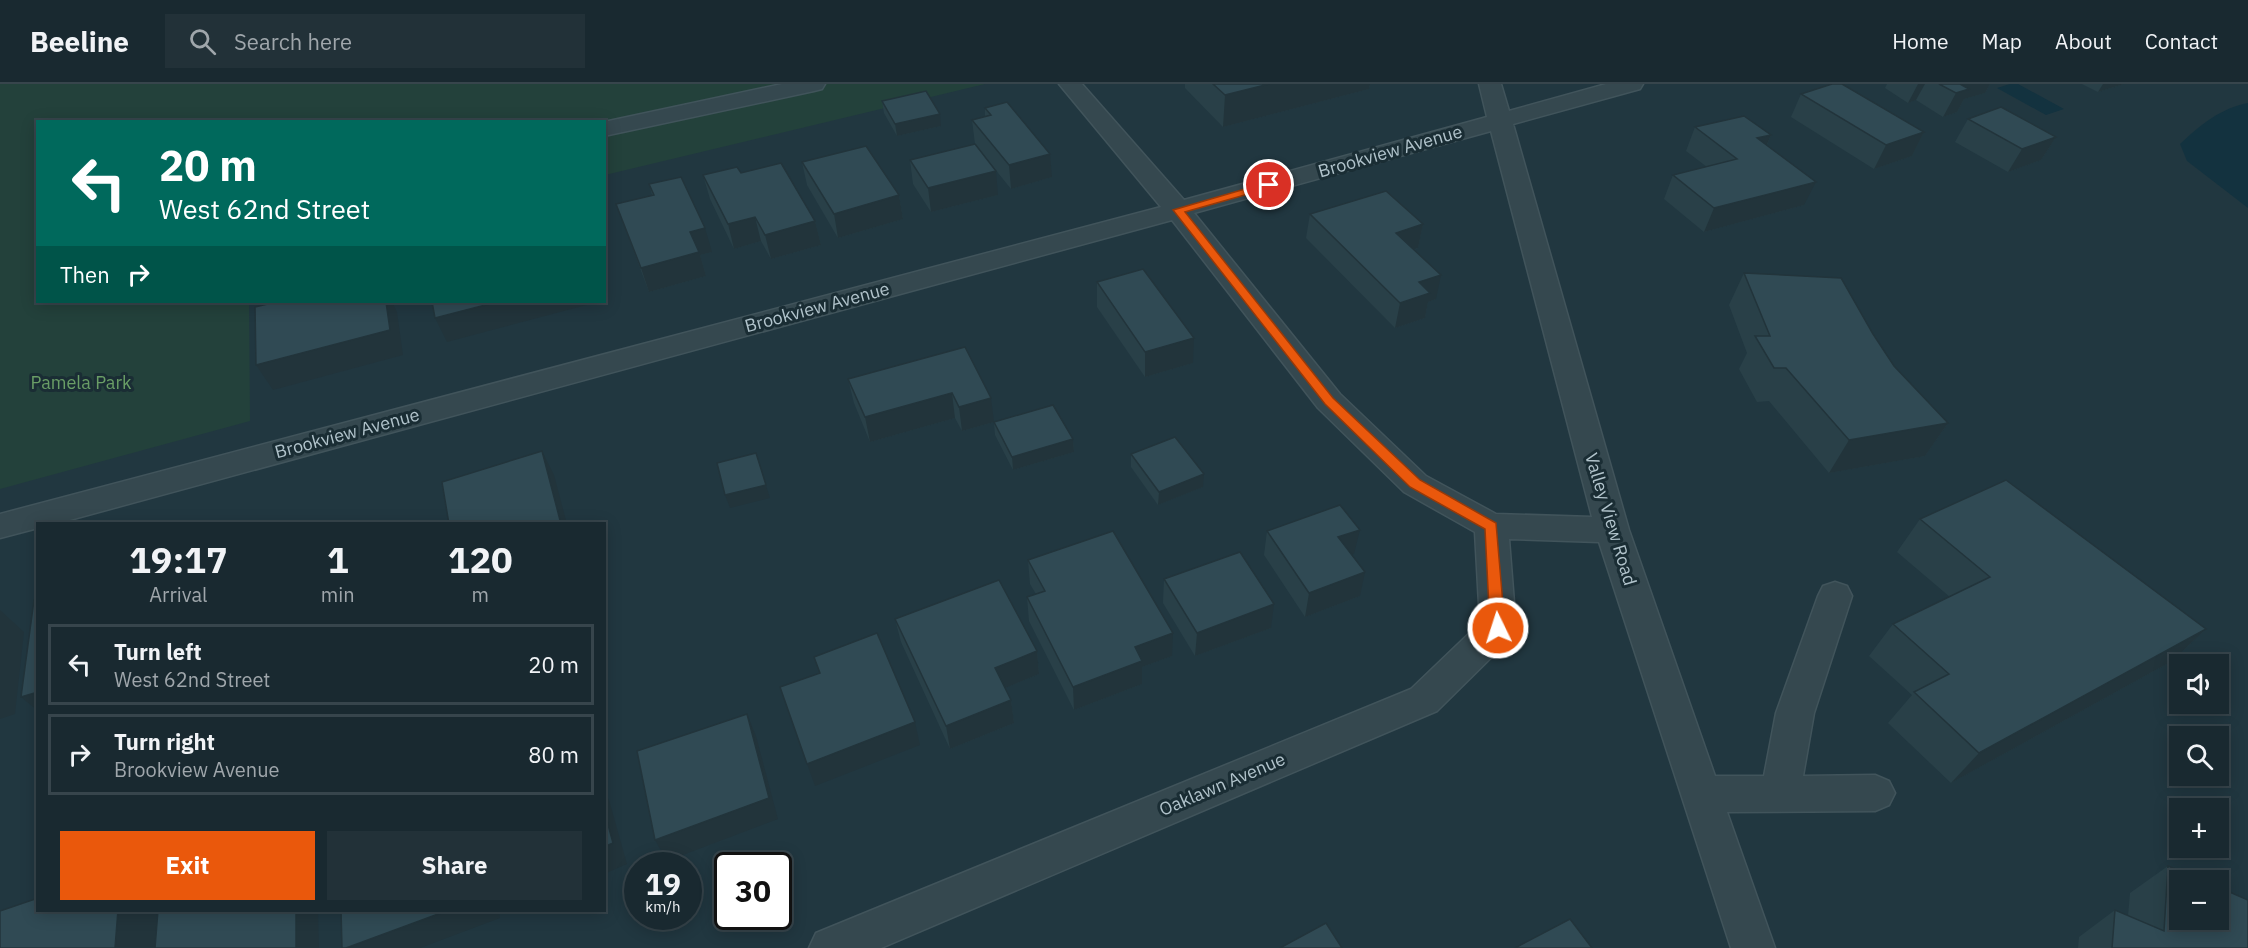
<!DOCTYPE html>
<meta charset="utf-8">
<style>
:root{--surface:#192930;--page:#223138;--text:#f1f3f6;--muted:#9fa6ab;--line:#37454c;--accent:#ea580c}
body{margin:0;font-family:"IBM Plex Sans",sans-serif;background:var(--page);color:var(--text);height:100vh;display:flex;flex-direction:column;font-size:22px;white-space:nowrap}
*{box-sizing:border-box;margin:0}
p{font-size:20px;color:var(--muted)}
.icon{flex:none;width:33px;height:33px;fill:none;stroke:currentColor;stroke-width:2;stroke-linecap:round;stroke-linejoin:round}
.map{position:relative;flex:1;overflow:hidden}
.details{position:absolute;left:36px;top:438px;width:570px;height:390px;display:flex;flex-direction:column;background:var(--surface);border-radius:0px;box-shadow:0 3px 15px #0003,0 0 0 2px var(--line)}
.details>*{flex:none}
.guide{position:absolute;left:36px;top:36px;width:570px;height:183px;border-radius:0px;box-shadow:0 3px 15px #0003,0 0 0 2px var(--line);background:#00695c;color:#fff;overflow:hidden}
.controls{position:absolute;left:2169px;top:570px;display:grid;gap:12px}
.controls a{display:grid;place-items:center;width:60px;height:60px;border-radius:0px;background:var(--surface);box-shadow:0 3px 15px #0003,0 0 0 2px var(--line);font-size:30px}
.speed{position:absolute;left:624px;top:768px;display:flex;gap:12px;font-size:30px;font-weight:700;text-align:center}
.speed>*{display:grid;place-content:center;width:78px;height:78px;border-radius:50%;background:var(--surface);box-shadow:0 3px 15px #0003,0 0 0 2px var(--line);line-height:1}
.speed small{font-size:15px;font-weight:400}
.speed .limit{border:3px solid #111;border-radius:9px;background:#fff;color:#111}
.pin{position:absolute;display:grid;place-items:center;width:51px;height:51px;color:#fff;margin:-26px;border:3px solid #fff;border-radius:50%;box-shadow:0 2px 6px #0007}
.me{position:absolute;width:66px;margin:-33px;rotate:356deg;stroke-linejoin:round;filter:drop-shadow(0 0 4px #0008)}
.turn{display:flex;align-items:center;gap:21px;height:126px;padding:0 24px;font-size:27px}
.turn .icon{width:78px;height:78px;stroke-width:2.5}
.turn b{display:block;font-size:42px;line-height:51px}
.then{display:flex;align-items:center;height:57px;padding:0 24px;background:#0003;gap:12px;font-size:22px}
.eta{display:flex;justify-content:space-evenly;align-items:center;height:102px;text-align:center}
.eta b{font-size:36px;font-weight:700;line-height:42px}
.action{display:flex;gap:12px;margin-top:auto;padding:12px 24px}
.action a{flex:1;height:69px;border-radius:0px;background:var(--accent);color:#fff;font-size:24px;font-weight:700;line-height:69px;text-align:center}
.action a+a{background:var(--page);color:var(--text)}
ul{padding:0;list-style:none}
li{display:flex;align-items:center;gap:18px;height:81px;margin:0 12px 9px;padding:0 12px;border:3px solid var(--line);border-radius:0px}
li div{flex:1}
li b{display:block;font-size:22px}
li em{font-style:normal}
header{display:flex;align-items:center;gap:36px;box-sizing:border-box;height:84px;padding:0 30px;background:var(--surface);border-bottom:2px solid var(--line)}
header strong{font-size:28px}
nav{display:flex;gap:33px;margin-inline-start:auto;font-size:21px}
.search{width:420px;height:54px;background:var(--page);display:flex;align-items:center;gap:15px;box-sizing:border-box;padding:0 21px;border-radius:0px;color:var(--muted);font-size:22px}
.map>svg:first-child{display:block}
.green{fill:#23413b}
.water{fill:#13323f}
.lines{fill:none;stroke-linecap:round;stroke-linejoin:round}
.minor-casing{stroke:#41545b;stroke-width:3}
.minor{fill:#35484f;fill-rule:evenodd}
.wall{fill:#294048}
.shaded-wall{fill:#22343b}
.building{fill:#304a54;stroke:#22343b;stroke-width:1.5}
.route{fill:#ea580c;stroke:#983908;stroke-width:1.5}
.labels{text-anchor:middle;dominant-baseline:central;stroke-width:6;stroke-linejoin:round;paint-order:stroke}
.street-label{font-size:18px;fill:#b1c3cb;stroke:#1a2d34}
.park-label{font-size:18px;fill:#6a9e66;stroke:#1a2d34}
</style>
<header>
<strong>Beeline</strong>
<div class="search"><svg class="icon" aria-label="search" viewBox="0 0 24 24"><circle cx="10" cy="10" r="6"/><path d="M15 15l6 6"/></svg>Search here</div>
<nav><a>Home</a><a>Map</a><a>About</a><a>Contact</a></nav>
</header>
<div class="map">
<svg width="2248" height="864" viewBox="0 0 2248 864">
<rect width="100%" height="100%" fill="#213740"/>
<path class="green" d="M 0,0 L 985,0 L 605,91 L 604,38 L 38,38 L 38,218 L 249,218 L 250,337 L 0,405 Z"/>
<g class="water">
<path d="M 2010,0 L 2018,0 L 2064,25 L 2046,31 L 1997,4 Z"/>
<path d="M 2248,19 L 2248,124 L 2187,77 L 2180,60 C 2200,41 2221,24 2248,19 Z"/>
</g>
<g class="lines">
<defs>
<g id="minor">
<path d="M 782,0 L 825,0 L 822,5 L 814,7 L 604,52 L 604,38 Z"/>
<path d="M 1059,0 L 1082,0 L 1184,116 L 1487,33 L 1479,0 L 1501,0 L 1509,27 L 1606,0 L 1643,0 L 1640,5 L 1513,40 L 1629,446 L 1715,692 L 1764,692 L 1776,629 L 1818,512 L 1823,502 L 1835,498 L 1847,502 L 1852,512 L 1814,629 L 1803,692 L 1875,691 L 1889,697 L 1895,709 L 1889,721 L 1875,727 L 1727,728 L 1775,864 L 1731,864 L 1599,458 L 1509,455 L 1516,544 L 1511,554 L 1437,627 L 881,864 L 809,864 L 816,849 L 1411,605 L 1480,539 L 1475,448 L 1404,408 L 1318,324 L 1172,136 L 55,440 L 38,440 L 38,444 L 0,454 L 0,430 L 1161,123 ZM 1491,47 L 1592,433 L 1496,430 L 1426,392 L 1340,310 L 1194,129 Z"/>
</g>
</defs>
<use href="#minor" class="minor-casing"/>
<use href="#minor" class="minor"/>
</g>
<g class="wall">
<path d="M 1185,0 L 1370,0 L 1369,5 L 1223,43 L 1185,4 Z"/>
<path d="M 1887,0 L 1990,0 L 1985,9 L 1964,15 L 1957,28 L 1943,33 L 1916,16 L 1908,19 L 1885,4 Z"/>
<path d="M 2082,0 L 2124,0 L 2098,8 Z"/>
<path d="M 1801,10 L 1924,48 L 1912,72 L 1874,85 L 1791,33 Z"/>
<path d="M 882,17 L 941,42 L 897,52 L 884,29 Z"/>
<path d="M 985,24 L 1052,93 L 1011,105 L 982,69 L 998,111 L 931,128 L 913,100 L 910,76 L 975,60 L 972,36 L 985,33 Z"/>
<path d="M 1968,35 L 2056,53 L 2041,76 L 2008,88 L 1955,58 Z"/>
<path d="M 1695,43 L 1771,51 L 1767,61 L 1804,121 L 1704,148 L 1664,115 L 1673,91 L 1707,83 L 1686,67 Z"/>
<path d="M 802,78 L 899,111 L 903,135 L 838,154 L 807,101 Z"/>
<path d="M 703,91 L 815,137 L 821,161 L 771,175 L 761,157 L 734,165 L 710,115 Z"/>
<path d="M 649,100 L 712,168 L 700,171 L 706,192 L 649,208 L 616,120 L 652,111 Z"/>
<path d="M 1310,130 L 1423,140 L 1418,164 L 1414,166 L 1436,215 L 1428,218 L 1425,234 L 1395,244 L 1306,154 Z"/>
<path d="M 1744,189 L 1873,250 L 1894,282 L 1948,339 L 1925,372 L 1829,389 L 1769,317 L 1757,318 L 1739,285 L 1747,269 L 1729,221 Z"/>
<path d="M 1097,198 L 1193,279 L 1145,293 L 1097,223 Z"/>
<path d="M 965,263 L 994,338 L 1073,355 L 1074,368 L 1013,386 L 995,351 L 994,338 L 962,347 L 955,334 L 870,358 L 854,319 L 848,295 Z"/>
<path d="M 1131,370 L 1203,403 L 1158,421 L 1131,383 Z"/>
<path d="M 1920,435 L 2206,545 L 2172,577 L 1951,699 L 1888,639 L 1912,611 L 1869,572 L 1893,540 L 1950,513 L 1897,468 Z"/>
<path d="M 1267,447 L 1354,470 L 1352,470 L 1360,512 L 1305,533 L 1264,471 Z"/>
<path d="M 1028,476 L 1172,572 L 1142,583 L 1142,600 L 1074,626 L 1029,537 L 1027,513 L 1036,510 L 1030,500 Z"/>
<path d="M 1164,495 L 1271,544 L 1195,572 L 1163,519 Z"/>
<path d="M 895,535 L 1037,567 L 1039,590 L 1005,604 L 1011,616 L 1014,639 L 950,665 L 901,558 Z"/>
<path d="M 2168,782 L 2248,864 L 2078,864 L 2079,853 L 2115,826 L 2128,832 L 2130,809 Z"/>
</g>
<g class="shaded-wall">
<path d="M 1269,0 L 1370,0 L 1369,5 L 1223,43 L 1225,11 Z"/>
<path d="M 1918,0 L 1925,0 L 1916,16 L 1908,19 Z"/>
<path d="M 1955,0 L 1990,0 L 1985,9 L 1964,15 L 1957,28 L 1943,33 L 1956,9 Z"/>
<path d="M 2103,0 L 2124,0 L 2098,8 Z"/>
<path d="M 940,30 L 941,42 L 897,52 L 895,40 Z"/>
<path d="M 1924,48 L 1912,72 L 1874,85 L 1886,61 Z"/>
<path d="M 1771,51 L 1761,74 L 1757,54 Z"/>
<path d="M 2056,53 L 2041,76 L 2008,88 L 2022,65 Z"/>
<path d="M 1050,70 L 1052,93 L 1011,105 L 1009,81 Z"/>
<path d="M 996,87 L 998,111 L 931,128 L 928,104 Z"/>
<path d="M 1816,98 L 1804,121 L 1704,148 L 1714,124 Z"/>
<path d="M 899,111 L 903,135 L 838,154 L 834,130 Z"/>
<path d="M 755,133 L 761,157 L 734,165 L 728,140 Z"/>
<path d="M 815,137 L 821,161 L 771,175 L 765,151 Z"/>
<path d="M 1423,140 L 1418,164 L 1391,173 L 1396,149 Z"/>
<path d="M 705,144 L 712,168 L 700,171 L 706,192 L 649,208 L 641,184 L 690,148 Z"/>
<path d="M 1441,191 L 1436,215 L 1428,218 L 1425,234 L 1395,244 L 1400,219 L 1419,198 Z"/>
<path d="M 386,218 L 392,218 L 397,228 L 403,271 L 273,306 L 256,281 Z"/>
<path d="M 497,218 L 593,218 L 594,219 L 447,258 L 435,234 Z"/>
<path d="M 1194,254 L 1193,279 L 1145,293 L 1145,268 Z"/>
<path d="M 952,309 L 955,334 L 870,358 L 865,333 Z"/>
<path d="M 991,314 L 994,338 L 962,347 L 959,323 Z"/>
<path d="M 1948,339 L 1925,372 L 1829,389 L 1849,356 Z"/>
<path d="M 1073,355 L 1074,368 L 1013,386 L 1012,373 Z"/>
<path d="M 542,367 L 554,391 L 567,440 L 561,440 Z"/>
<path d="M 756,369 L 770,414 L 730,424 L 725,411 Z"/>
<path d="M 1204,390 L 1203,403 L 1158,421 L 1159,408 Z"/>
<path d="M 1360,446 L 1354,470 L 1334,477 L 1338,453 Z"/>
<path d="M 1365,488 L 1360,512 L 1305,533 L 1309,509 Z"/>
<path d="M 1274,520 L 1271,544 L 1195,572 L 1197,549 Z"/>
<path d="M 0,526 L 24,548 L 15,630 L 0,635 Z"/>
<path d="M 2206,545 L 2172,577 L 1951,699 L 1979,669 Z"/>
<path d="M 1173,549 L 1172,572 L 1142,583 L 1142,600 L 1074,626 L 1073,603 L 1135,563 Z"/>
<path d="M 1037,567 L 1039,590 L 998,607 L 995,584 Z"/>
<path d="M 38,608 L 38,627 L 21,613 Z"/>
<path d="M 1011,616 L 1014,639 L 950,665 L 946,642 Z"/>
<path d="M 747,630 L 756,652 L 778,735 L 667,777 L 655,756 Z"/>
<path d="M 915,638 L 920,661 L 815,702 L 807,680 Z"/>
<path d="M 604,707 L 609,716 L 627,780 L 604,790 Z"/>
<path d="M 118,826 L 157,826 L 155,864 L 115,864 Z"/>
<path d="M 296,826 L 318,826 L 319,864 L 296,864 Z"/>
<path d="M 449,826 L 499,826 L 500,834 L 420,864 L 346,864 Z"/>
</g>
<g class="building">
<path d="M 1213,0 L 1269,0 L 1225,11 Z"/>
<path d="M 1832,0 L 1842,0 L 1924,48 L 1886,61 L 1801,10 Z"/>
<path d="M 1939,0 L 1960,0 L 1969,5 L 1956,9 Z"/>
<path d="M 926,7 L 940,30 L 895,40 L 882,17 Z"/>
<path d="M 1007,18 L 1050,70 L 1009,81 L 972,36 L 991,31 L 985,24 Z"/>
<path d="M 2001,23 L 2056,53 L 2022,65 L 1968,35 Z"/>
<path d="M 1744,32 L 1771,51 L 1757,54 L 1816,98 L 1714,124 L 1673,91 L 1737,75 L 1695,43 Z"/>
<path d="M 975,60 L 996,87 L 928,104 L 910,76 Z"/>
<path d="M 866,62 L 899,111 L 834,130 L 802,78 Z"/>
<path d="M 781,79 L 815,137 L 765,151 L 755,133 L 728,140 L 703,91 L 737,83 L 741,89 Z"/>
<path d="M 681,93 L 705,144 L 690,148 L 699,168 L 641,184 L 616,120 L 654,111 L 649,100 Z"/>
<path d="M 1386,107 L 1423,140 L 1396,149 L 1441,191 L 1419,198 L 1430,209 L 1400,219 L 1310,130 Z"/>
<path d="M 1143,185 L 1194,254 L 1145,268 L 1097,198 Z"/>
<path d="M 1744,189 L 1841,194 L 1873,250 L 1894,282 L 1948,339 L 1849,356 L 1786,284 L 1774,284 L 1755,252 L 1770,252 Z"/>
<path d="M 276,218 L 386,218 L 390,246 L 256,281 L 255,223 Z"/>
<path d="M 432,218 L 497,218 L 435,234 Z"/>
<path d="M 965,263 L 991,314 L 959,323 L 952,309 L 865,333 L 848,295 Z"/>
<path d="M 1053,321 L 1073,355 L 1012,373 L 994,338 Z"/>
<path d="M 1175,353 L 1204,390 L 1159,408 L 1131,370 Z"/>
<path d="M 542,367 L 561,440 L 449,440 L 442,398 Z"/>
<path d="M 756,369 L 766,401 L 725,411 L 717,379 Z"/>
<path d="M 2006,396 L 2206,545 L 1979,669 L 1914,608 L 1949,590 L 1893,540 L 1990,493 L 1920,435 Z"/>
<path d="M 1340,421 L 1360,446 L 1338,453 L 1365,488 L 1309,509 L 1267,447 Z"/>
<path d="M 1113,447 L 1173,549 L 1135,563 L 1142,577 L 1073,603 L 1027,513 L 1045,507 L 1028,476 Z"/>
<path d="M 1240,468 L 1274,520 L 1197,549 L 1164,495 Z"/>
<path d="M 999,496 L 1037,567 L 995,584 L 1011,616 L 946,642 L 895,535 Z"/>
<path d="M 38,515 L 38,608 L 21,613 L 34,516 Z"/>
<path d="M 877,549 L 915,638 L 807,680 L 780,603 L 820,589 L 814,573 Z"/>
<path d="M 747,630 L 769,714 L 655,756 L 637,667 Z"/>
<path d="M 604,726 L 613,759 L 604,763 Z"/>
<path d="M 2168,782 L 2203,796 L 2180,796 L 2180,836 L 2218,836 L 2218,803 L 2248,816 L 2248,864 L 2112,864 L 2115,826 L 2164,847 Z"/>
<path d="M 38,814 L 38,826 L 118,826 L 115,864 L 0,864 L 0,827 Z"/>
<path d="M 158,826 L 296,826 L 296,864 L 155,864 Z"/>
<path d="M 341,826 L 449,826 L 346,864 L 342,864 Z"/>
<path d="M 1570,835 L 1592,864 L 1515,864 Z"/>
<path d="M 1326,839 L 1342,864 L 1280,864 Z"/>
</g>
<path class="route" d="M 1269,98 L 1273,99 L 1273,103 L 1185,128 L 1333,314 L 1420,396 L 1496,439 L 1505,544 L 1503,548 L 1493,548 L 1490,544 L 1485,445 L 1410,403 L 1325,320 L 1173,126 Z"/>
<g class="labels">
<g class="street-label">
<text transform="translate(1390 67) rotate(-16)">Brookview Avenue</text>
<text transform="translate(817 223) rotate(-15)">Brookview Avenue</text>
<text transform="translate(347 349) rotate(-15)">Brookview Avenue</text>
<text transform="translate(1611 435) rotate(73)">Valley View Road</text>
<text transform="translate(1222 700) rotate(-23)">Oaklawn Avenue</text>
</g>
<g class="park-label">
<text x="81" y="298">Pamela Park</text>
</g>
</g>
</svg>
<div class="controls">
<a><svg class="icon" aria-label="sound" viewBox="0 0 24 24"><path d="M4 9h4l5-4v14l-5-4H4zM17 9q2 3 0 6"/></svg></a>
<a><svg class="icon" aria-label="search" viewBox="0 0 24 24"><circle cx="10" cy="10" r="6"/><path d="M15 15l6 6"/></svg></a>
<a>+</a>
<a>−</a>
</div>
<div class="speed"><div>19<small>km/h</small></div><div class="limit">30</div></div>
<div class="pin" style="left:1269px;top:101px;background:#d93025"><svg class="icon" aria-label="arrive" viewBox="0 0 24 24"><path d="M6 21V4h12l-3 4 3 4H6"/></svg></div>
<svg class="me" style="left:1498px;top:544px" viewBox="-20 -20 40 40"><circle r="17" fill="#ea580c" stroke="#fff" stroke-width="3"/><path d="M0-11L8 9 0 5-8 9z" fill="#fff"/></svg>
<div class="guide">
<div class="turn"><svg class="icon" aria-label="left" viewBox="0 0 24 24"><path d="M17 20v-9H6M10 6l-5 5 5 5"/></svg><div><b>20 m</b>West 62nd Street</div></div>
<div class="then">Then<svg class="icon" aria-label="right" viewBox="0 0 24 24"><path d="M7 20v-9h11M14 6l5 5-5 5"/></svg></div>
</div>
<section class="details">
<div class="eta">
<div><b>19:17</b><p>Arrival</p></div>
<div><b>1</b><p>min</p></div>
<div><b>120</b><p>m</p></div>
</div>
<ul>
<li><svg class="icon" aria-label="left" viewBox="0 0 24 24"><path d="M17 20v-9H6M10 6l-5 5 5 5"/></svg><div><b>Turn left</b><p>West 62nd Street</p></div><em>20 m</em></li>
<li><svg class="icon" aria-label="right" viewBox="0 0 24 24"><path d="M7 20v-9h11M14 6l5 5-5 5"/></svg><div><b>Turn right</b><p>Brookview Avenue</p></div><em>80 m</em></li>
</ul>
<div class="action"><a>Exit</a><a>Share</a></div>
</section>
</div>
